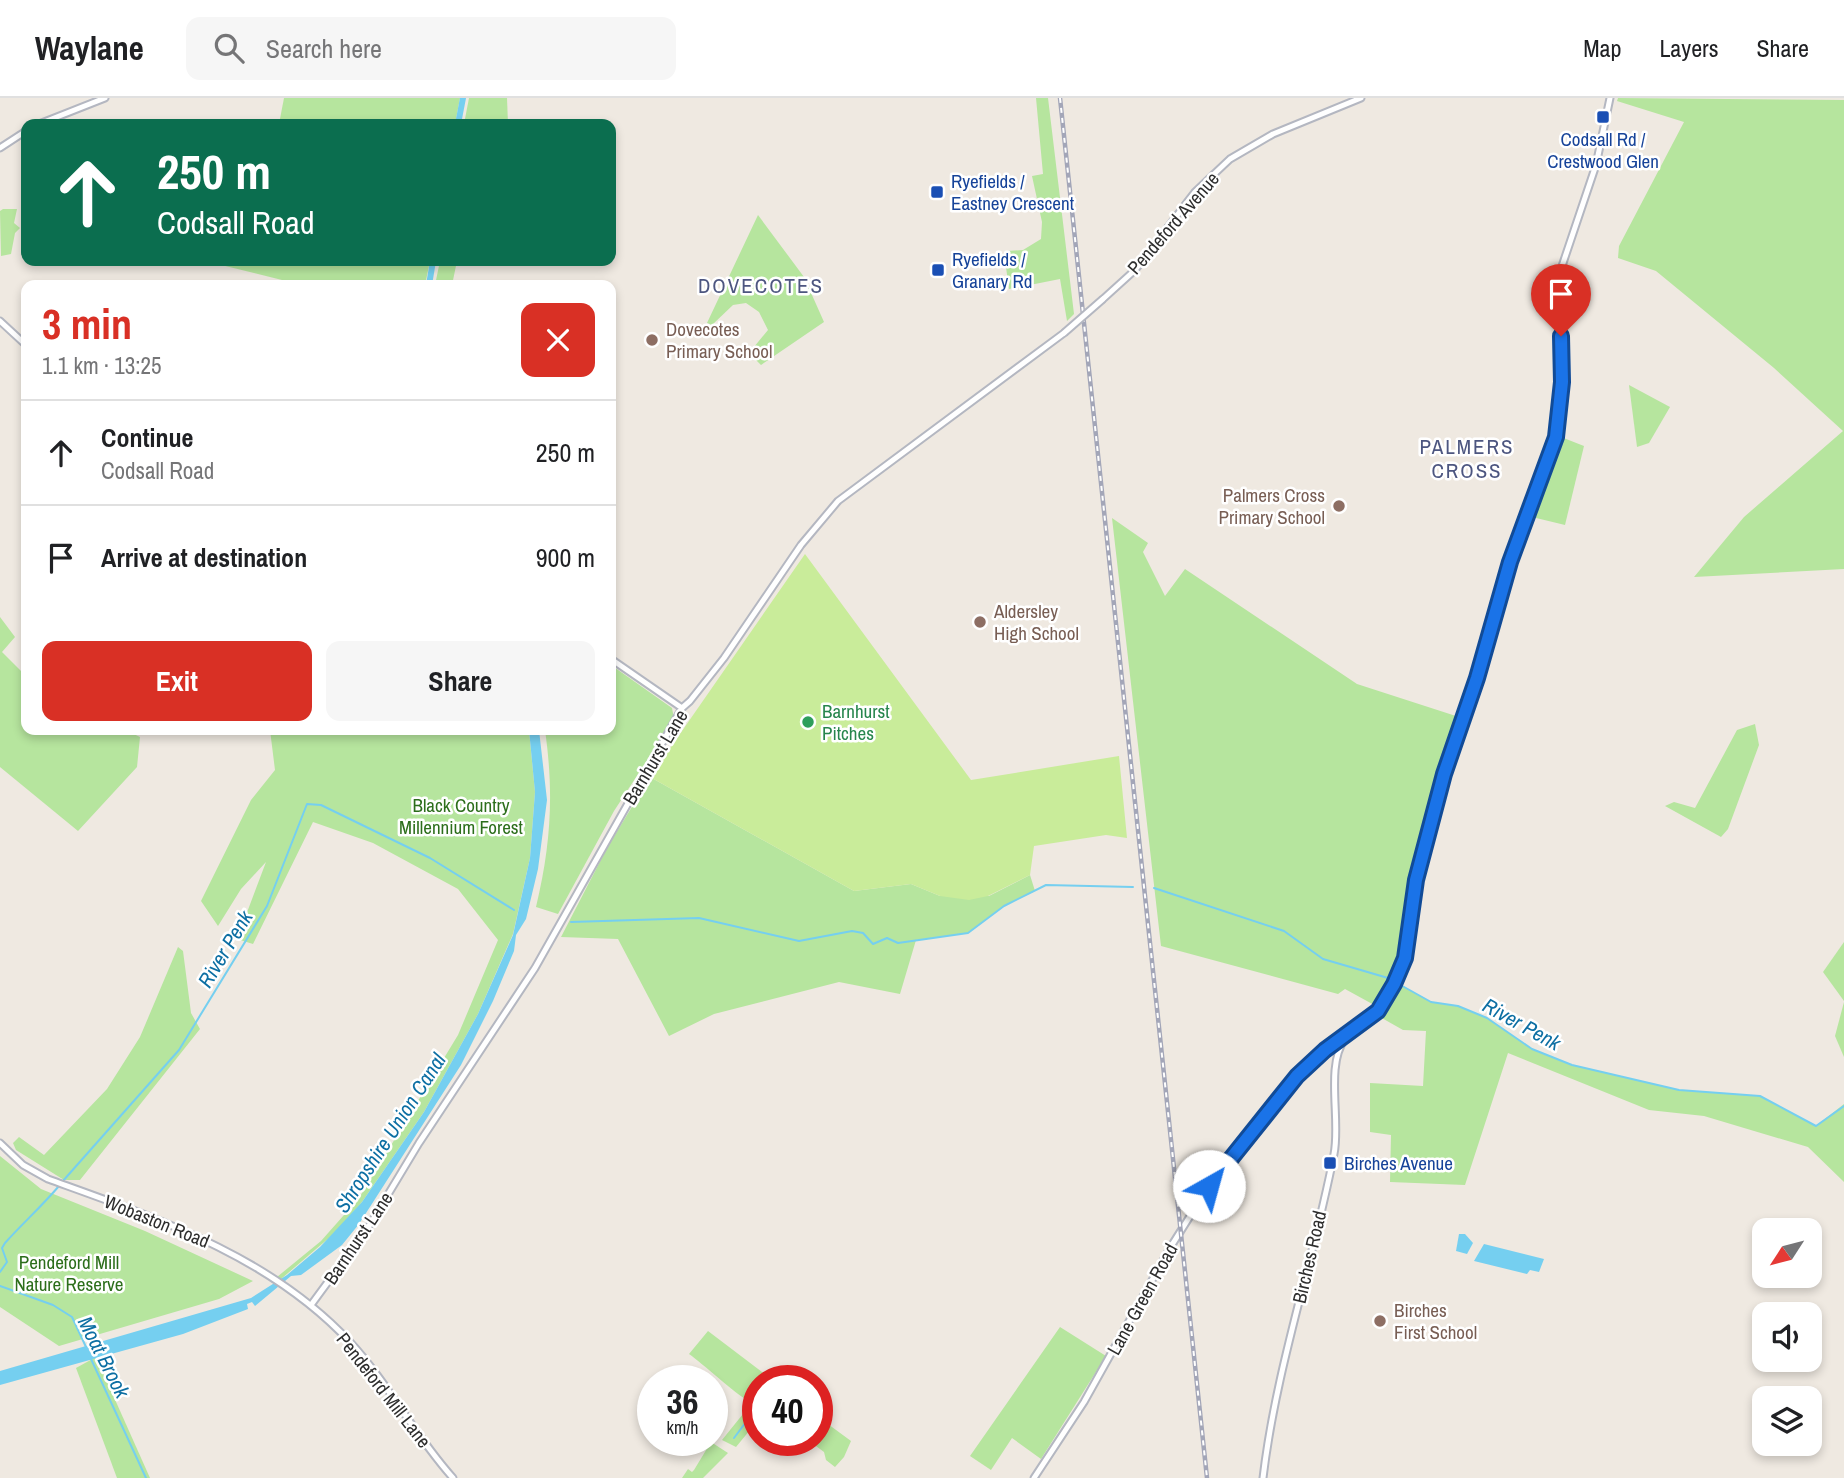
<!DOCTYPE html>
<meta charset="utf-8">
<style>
:root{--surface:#fff;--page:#f6f6f6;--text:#202124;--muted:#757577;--line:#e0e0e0;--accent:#d93025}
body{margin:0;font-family:"Archivo Narrow",sans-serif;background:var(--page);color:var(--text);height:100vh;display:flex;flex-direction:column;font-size:26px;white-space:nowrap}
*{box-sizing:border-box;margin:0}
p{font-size:23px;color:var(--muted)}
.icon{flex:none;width:38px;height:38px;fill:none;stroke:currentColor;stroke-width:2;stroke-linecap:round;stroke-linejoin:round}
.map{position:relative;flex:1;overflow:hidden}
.sheet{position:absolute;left:21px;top:182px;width:595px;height:455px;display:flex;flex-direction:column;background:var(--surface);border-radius:14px;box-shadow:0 4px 10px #0003}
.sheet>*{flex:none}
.banner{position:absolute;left:21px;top:21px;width:595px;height:147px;border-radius:14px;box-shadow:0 4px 10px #0003;background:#0b6e4f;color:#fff;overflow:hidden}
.needle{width:46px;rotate:234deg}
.fabs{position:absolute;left:1752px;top:1120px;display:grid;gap:14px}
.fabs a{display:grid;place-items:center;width:70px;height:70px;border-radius:14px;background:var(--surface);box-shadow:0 4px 10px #0003;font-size:35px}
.speed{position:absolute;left:637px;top:1267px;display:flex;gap:14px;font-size:35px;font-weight:700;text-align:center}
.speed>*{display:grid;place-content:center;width:91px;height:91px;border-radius:50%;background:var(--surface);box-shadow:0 4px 10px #0003;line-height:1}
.speed small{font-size:18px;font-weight:400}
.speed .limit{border:10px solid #d22;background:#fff;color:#111}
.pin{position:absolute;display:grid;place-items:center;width:60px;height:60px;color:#fff;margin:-72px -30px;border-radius:50% 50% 50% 0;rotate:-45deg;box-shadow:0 0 7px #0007}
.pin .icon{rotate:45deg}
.me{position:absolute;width:77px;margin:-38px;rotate:38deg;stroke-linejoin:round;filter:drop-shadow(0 0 5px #0008)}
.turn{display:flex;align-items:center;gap:24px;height:147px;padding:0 21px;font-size:32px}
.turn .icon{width:91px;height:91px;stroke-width:2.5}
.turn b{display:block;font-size:49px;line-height:60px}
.round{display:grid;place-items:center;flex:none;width:74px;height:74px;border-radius:14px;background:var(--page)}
.headline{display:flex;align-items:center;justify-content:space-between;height:119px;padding:0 21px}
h1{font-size:42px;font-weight:800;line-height:52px;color:var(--accent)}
.primary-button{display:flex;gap:14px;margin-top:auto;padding:14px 21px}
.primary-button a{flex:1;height:80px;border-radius:14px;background:var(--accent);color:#fff;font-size:28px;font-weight:800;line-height:80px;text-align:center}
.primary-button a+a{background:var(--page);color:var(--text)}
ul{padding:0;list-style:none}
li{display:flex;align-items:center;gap:21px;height:105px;padding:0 21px;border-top:2px solid var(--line)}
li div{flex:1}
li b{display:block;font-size:26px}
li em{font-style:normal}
header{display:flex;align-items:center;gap:42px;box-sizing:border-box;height:98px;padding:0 35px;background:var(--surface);border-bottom:2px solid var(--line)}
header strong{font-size:33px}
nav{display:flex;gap:38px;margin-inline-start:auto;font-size:24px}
.search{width:490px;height:63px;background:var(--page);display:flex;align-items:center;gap:18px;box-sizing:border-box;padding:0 24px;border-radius:14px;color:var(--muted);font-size:26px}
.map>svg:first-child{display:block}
.green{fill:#b6e59e}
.pitch{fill:#c9ec9a}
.water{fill:#75cff0}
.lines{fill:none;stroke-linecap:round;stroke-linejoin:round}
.stream{stroke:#75cff0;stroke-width:2}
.canal{stroke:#75cff0;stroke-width:6}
.minor-casing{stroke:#b4b7c1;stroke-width:9}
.minor{stroke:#fff;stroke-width:5}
.rail-casing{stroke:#a3a6b8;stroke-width:4.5}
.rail{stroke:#fff;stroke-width:2;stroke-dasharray:5;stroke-linecap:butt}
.minor-bridge-casing{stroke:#b4b7c1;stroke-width:9;stroke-linecap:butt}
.minor-bridge{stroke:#fff;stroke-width:5}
.route-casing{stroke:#114b97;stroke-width:18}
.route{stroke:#1a73e8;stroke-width:12}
.transit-dot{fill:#1a4fb4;stroke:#fff;stroke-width:2.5}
.education-dot{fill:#8d6e63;stroke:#fff;stroke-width:2.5}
.leisure-dot{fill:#2e9e5b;stroke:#fff;stroke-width:2.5}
.labels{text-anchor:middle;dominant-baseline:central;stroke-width:5;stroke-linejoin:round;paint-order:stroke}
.transit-label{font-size:19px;fill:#164399;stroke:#fff;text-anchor:start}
.street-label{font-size:19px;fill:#2e2e2e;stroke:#fff}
.education-label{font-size:19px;fill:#785e54;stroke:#fff;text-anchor:start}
.leisure-label{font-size:19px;fill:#27864d;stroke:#fff;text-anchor:start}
.park-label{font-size:19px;fill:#2c6e1b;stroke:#fff}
.neighbourhood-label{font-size:21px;letter-spacing:2px;fill:#4d5680;stroke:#fff}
.water-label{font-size:21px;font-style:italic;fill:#0d6fa3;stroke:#fff}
</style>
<header>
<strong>Waylane</strong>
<div class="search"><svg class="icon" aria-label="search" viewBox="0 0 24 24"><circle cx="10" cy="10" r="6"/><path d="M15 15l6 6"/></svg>Search here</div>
<nav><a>Map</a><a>Layers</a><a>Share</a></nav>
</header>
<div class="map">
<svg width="1844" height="1380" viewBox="0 0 1844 1380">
<rect width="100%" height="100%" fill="#efe9e1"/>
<g class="green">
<path d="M 284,0 L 460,0 L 455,26 L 279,26 Z"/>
<path d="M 469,0 L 507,0 L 508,26 L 464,26 Z"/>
<path d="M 1036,0 L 1048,0 L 1074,216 L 1067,223 L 1060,181 L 1009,191 L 1005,162 L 1007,153 L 1023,152 L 1041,141 L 1042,124 L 1032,78 L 1043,76 Z"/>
<path d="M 1618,0 L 1844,2 L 1844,471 L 1694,479 L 1744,419 L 1843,333 L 1774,270 L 1656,173 L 1618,160 L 1619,148 L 1684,24 L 1617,3 Z"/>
<path d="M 3,111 L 17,111 L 14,125 L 20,130 L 15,135 L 11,156 L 1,158 L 0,113 Z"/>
<path d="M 758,117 L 804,179 L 824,224 L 761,267 L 749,255 L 768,232 L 759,214 L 746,205 L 733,207 L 712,227 L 707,225 Z"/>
<path d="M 205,163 L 264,163 L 273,166 L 274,163 L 430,163 L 425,187 L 302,187 Z"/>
<path d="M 440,163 L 457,163 L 452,187 L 435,187 Z"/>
<path d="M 1629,287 L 1670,309 L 1649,345 L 1637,349 Z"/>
<path d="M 1561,339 L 1584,348 L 1565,427 L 1532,419 Z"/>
<path d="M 1112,420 L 1148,445 L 1143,454 L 1165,498 L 1185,471 L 1357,586 L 1459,619 L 1424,722 L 1397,858 L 1376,908 L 1345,891 L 1338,896 L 1161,848 Z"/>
<path d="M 0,519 L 15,539 L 2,554 L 26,578 L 26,632 L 125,632 L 140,639 L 137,669 L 78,733 L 0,669 Z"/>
<path d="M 611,567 L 672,610 L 674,621 L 614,713 L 558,816 L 536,809 C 551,747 554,695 545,632 L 611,632 Z"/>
<path d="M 1755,626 L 1759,647 L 1728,731 L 1721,739 L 1665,708 L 1674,704 L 1695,710 L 1737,632 Z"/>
<path d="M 270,632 L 529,632 L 535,694 L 530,760 L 513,836 L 478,916 L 424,1014 L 362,1104 L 336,1134 L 281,1181 L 277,1179 L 321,1143 L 359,1100 L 458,937 L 498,842 L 458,791 L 373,745 L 313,724 L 253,846 L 237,841 L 266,764 L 241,791 L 218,828 L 201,803 L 251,702 L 275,672 Z"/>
<path d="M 650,679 L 854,793 L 911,786 L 940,798 L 989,798 L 1030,777 L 1035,793 L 1004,808 L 968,835 L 916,842 L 900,896 L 839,884 L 714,916 L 669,938 L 618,841 L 561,839 L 607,750 Z"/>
<path d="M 1844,844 L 1844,903 L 1823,874 Z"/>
<path d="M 178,849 L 183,853 L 191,915 L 200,931 L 80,1082 L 64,1082 L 16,1052 L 13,1045 L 19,1039 L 44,1057 L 107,991 L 140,939 Z"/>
<path d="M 1397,885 L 1431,904 L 1458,908 L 1487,920 L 1532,951 L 1572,967 L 1679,992 L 1760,998 L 1816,1028 L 1844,1006 L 1844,1084 L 1808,1049 L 1704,1018 L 1649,1012 L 1508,955 L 1465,1087 L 1390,1084 L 1391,1037 L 1370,1034 L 1370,985 L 1423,988 L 1426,933 L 1403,932 L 1380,919 Z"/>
<path d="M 1844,904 L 1844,959 L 1835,938 Z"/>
<path d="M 0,1058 L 41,1091 L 145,1133 L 253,1183 L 219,1201 L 59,1248 L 0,1209 Z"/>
<path d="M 1060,1229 L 1106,1258 L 1041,1361 L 1012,1340 L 991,1372 L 970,1358 Z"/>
<path d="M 708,1233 L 774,1283 L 758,1283 L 758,1330 L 754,1335 L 750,1332 L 736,1349 L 722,1342 L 747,1311 L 744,1305 L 746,1301 C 739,1299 701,1264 689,1256 Z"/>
<path d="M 96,1259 L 150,1380 L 117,1380 L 76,1270 Z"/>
<path d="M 817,1318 L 851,1343 L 844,1359 L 835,1369 L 826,1362 L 824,1354 L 808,1342 L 817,1342 Z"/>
<path d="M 711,1344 L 728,1355 L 703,1380 L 682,1380 L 688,1371 L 692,1374 L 694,1372 Z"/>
</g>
<path class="pitch" d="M 805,456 L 971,682 L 1119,658 L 1127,740 L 1106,737 L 1034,748 L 1030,777 L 988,798 L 969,802 L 940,798 L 911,786 L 854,793 L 650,679 Z"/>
<g class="water">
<path d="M 529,632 L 539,632 L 547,702 L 538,771 L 526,821 L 516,837 L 514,853 L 493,903 L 461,967 L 359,1126 L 342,1147 L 301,1177 L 291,1178 L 255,1208 L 252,1204 L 247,1206 L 248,1211 L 183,1236 L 0,1287 L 0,1273 L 251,1200 L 287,1177 L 320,1149 L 362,1104 L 424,1014 L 478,916 L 513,837 L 530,760 L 535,694 Z"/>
<path d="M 1459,1136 L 1465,1136 L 1473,1145 L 1467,1156 L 1456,1153 Z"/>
<path d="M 1484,1146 L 1544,1161 L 1539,1174 L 1530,1172 L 1527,1176 L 1474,1163 Z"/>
</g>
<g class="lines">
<g class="stream">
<path d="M 237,163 L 248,165"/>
<path d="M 1154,790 L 1284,833 L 1323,861 L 1388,880 L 1431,904 L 1458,908 L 1487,920 L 1532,951 L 1572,967 L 1679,992 L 1760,998 L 1816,1028 L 1844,1008"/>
<path d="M 571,824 L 699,820 L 799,843 L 852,833 L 863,835 L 873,846 L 887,840 L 898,845 L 968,835 L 1004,808 L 1046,787 L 1133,789"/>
<path d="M 62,1084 L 179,952 L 267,808 L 307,706 L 321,707 L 430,760 L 514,812"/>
<path d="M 0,1174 L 7,1164 L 2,1150 L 5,1145 C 23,1125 41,1109 59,1088"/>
<path d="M 0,1188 L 53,1207 L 72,1219 L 86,1249"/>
<path d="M 91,1261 L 146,1380"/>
<path d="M 734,1340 L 758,1308"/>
<path d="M 813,1342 L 818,1345"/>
</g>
<g class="canal">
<path d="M 458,26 L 463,0"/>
<path d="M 429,187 L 433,163"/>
</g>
<defs>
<g id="minor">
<path d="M 39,26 L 105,0"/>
<path d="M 0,50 L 26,33"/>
<path d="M 1103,201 L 1135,172 L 1195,94 L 1230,61 L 1273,36 L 1361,0"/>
<path d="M 0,223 L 26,247"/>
<path d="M 611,561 L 682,610"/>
<path d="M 0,1045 L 23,1067 L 48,1081 C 156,1120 269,1157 350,1244 C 388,1285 415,1338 453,1380"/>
<path d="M 311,1207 L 369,1128 L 419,1045 L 535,870 L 682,610 L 690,603 L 724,560 L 801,447 L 838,403 L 1064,235"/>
<path d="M 1034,1380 L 1084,1304 L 1170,1150 L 1209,1088 L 1297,978 L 1325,952 L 1378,913 L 1394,886 L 1405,860 L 1416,782 L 1444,676 L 1470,604 L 1510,464 L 1556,339 L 1562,284 L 1559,177 L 1596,67 L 1610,0"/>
<path d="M 1263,1380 C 1276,1270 1313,1165 1334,1056 C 1341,1023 1325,967 1345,941"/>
</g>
</defs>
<use href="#minor" class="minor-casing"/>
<use href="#minor" class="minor"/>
<defs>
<path id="rail" d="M 1060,0 L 1207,1380"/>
</defs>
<use href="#rail" class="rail-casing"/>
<use href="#rail" class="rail"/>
<defs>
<path id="minor-bridge" d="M 1064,235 L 1103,201"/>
</defs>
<use href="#minor-bridge" class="minor-bridge-casing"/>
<use href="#minor-bridge" class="minor-bridge"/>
</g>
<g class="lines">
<defs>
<path id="route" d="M 1209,1088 L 1297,978 L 1325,952 L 1378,913 L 1394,886 L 1405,860 L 1416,782 L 1444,676 L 1477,580 L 1510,464 L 1556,339 L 1562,284 L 1561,238"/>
</defs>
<use href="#route" class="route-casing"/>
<use href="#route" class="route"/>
</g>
<g class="transit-dot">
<rect x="1596" y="12" width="14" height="14" rx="3.5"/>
<rect x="930" y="87" width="14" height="14" rx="3.5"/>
<rect x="931" y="165" width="14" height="14" rx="3.5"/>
<rect x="1323" y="1058" width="14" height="14" rx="3.5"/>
</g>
<g class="education-dot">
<circle cx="652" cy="242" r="7"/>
<circle cx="1339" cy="408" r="7"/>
<circle cx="980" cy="524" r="7"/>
<circle cx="1380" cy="1223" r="7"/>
</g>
<circle class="leisure-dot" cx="808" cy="624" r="7"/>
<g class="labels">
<g class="transit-label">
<text x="1603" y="41" text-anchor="middle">Codsall Rd /<tspan x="1603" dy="22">Crestwood Glen</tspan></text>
<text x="951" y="83">Ryefields /<tspan x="951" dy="22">Eastney Crescent</tspan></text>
<text x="952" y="161">Ryefields /<tspan x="952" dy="22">Granary Rd</tspan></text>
<text x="1344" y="1065">Birches Avenue</text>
</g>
<g class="street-label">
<text transform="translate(1173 125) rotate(-49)">Pendeford Avenue</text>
<text transform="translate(655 659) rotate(-59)">Barnhurst Lane</text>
<text transform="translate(157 1123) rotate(22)">Wobaston Road</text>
<text transform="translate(358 1140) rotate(-56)">Barnhurst Lane</text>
<text transform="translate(1309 1159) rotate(-77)">Birches Road</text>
<text transform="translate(1142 1201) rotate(-61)">Lane Green Road</text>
<text transform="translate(384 1292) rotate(52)">Pendeford Mill Lane</text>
</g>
<g class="education-label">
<text x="666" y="231">Dovecotes<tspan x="666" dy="22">Primary School</tspan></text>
<text x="1325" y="397" text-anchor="end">Palmers Cross<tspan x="1325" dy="22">Primary School</tspan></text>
<text x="994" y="513">Aldersley<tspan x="994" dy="22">High School</tspan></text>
<text x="1394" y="1212">Birches<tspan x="1394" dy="22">First School</tspan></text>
</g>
<g class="leisure-label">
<text x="822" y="613">Barnhurst<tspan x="822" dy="22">Pitches</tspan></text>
</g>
<g class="park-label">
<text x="461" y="707">Black Country<tspan x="461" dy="22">Millennium Forest</tspan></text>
<text x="69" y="1164">Pendeford Mill<tspan x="69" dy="22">Nature Reserve</tspan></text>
</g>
<g class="neighbourhood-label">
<text x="761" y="187">DOVECOTES</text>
<text x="1467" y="348">PALMERS<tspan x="1467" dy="24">CROSS</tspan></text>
</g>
<g class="water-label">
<text transform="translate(225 851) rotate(-59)">River Penk</text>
<text transform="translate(1522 926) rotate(29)">River Penk</text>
<text transform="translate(390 1035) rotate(-57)">Shropshire Union Canal</text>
<text transform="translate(104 1259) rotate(63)">Moat Brook</text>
</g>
</g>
</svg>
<div class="fabs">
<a><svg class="needle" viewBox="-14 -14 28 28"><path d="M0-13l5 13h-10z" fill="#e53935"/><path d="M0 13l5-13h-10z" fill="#757577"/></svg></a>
<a><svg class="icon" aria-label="sound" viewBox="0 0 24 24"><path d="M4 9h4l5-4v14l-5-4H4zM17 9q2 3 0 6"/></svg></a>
<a><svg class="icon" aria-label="layers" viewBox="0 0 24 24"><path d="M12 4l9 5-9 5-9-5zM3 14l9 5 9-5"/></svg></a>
</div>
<div class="speed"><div>36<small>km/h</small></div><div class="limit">40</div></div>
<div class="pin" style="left:1561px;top:238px;background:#d93025"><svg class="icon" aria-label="arrive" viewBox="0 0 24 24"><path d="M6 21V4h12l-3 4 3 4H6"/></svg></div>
<svg class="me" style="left:1209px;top:1088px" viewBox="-20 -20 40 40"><circle r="19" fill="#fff"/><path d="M0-13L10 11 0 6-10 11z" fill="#1a73e8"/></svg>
<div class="banner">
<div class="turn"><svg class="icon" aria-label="ahead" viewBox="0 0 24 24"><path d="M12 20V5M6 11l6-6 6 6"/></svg><div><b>250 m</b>Codsall Road</div></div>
</div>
<section class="sheet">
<div class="headline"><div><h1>3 min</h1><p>1.1 km · 13:25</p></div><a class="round" style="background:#d93025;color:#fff"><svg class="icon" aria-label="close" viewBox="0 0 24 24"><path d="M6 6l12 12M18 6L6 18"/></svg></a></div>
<ul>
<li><svg class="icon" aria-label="ahead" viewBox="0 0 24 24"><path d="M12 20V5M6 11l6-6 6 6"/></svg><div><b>Continue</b><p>Codsall Road</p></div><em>250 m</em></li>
<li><svg class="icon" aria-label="arrive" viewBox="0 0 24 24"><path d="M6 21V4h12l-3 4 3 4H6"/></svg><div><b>Arrive at destination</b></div><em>900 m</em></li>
</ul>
<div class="primary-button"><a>Exit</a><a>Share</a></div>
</section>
</div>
